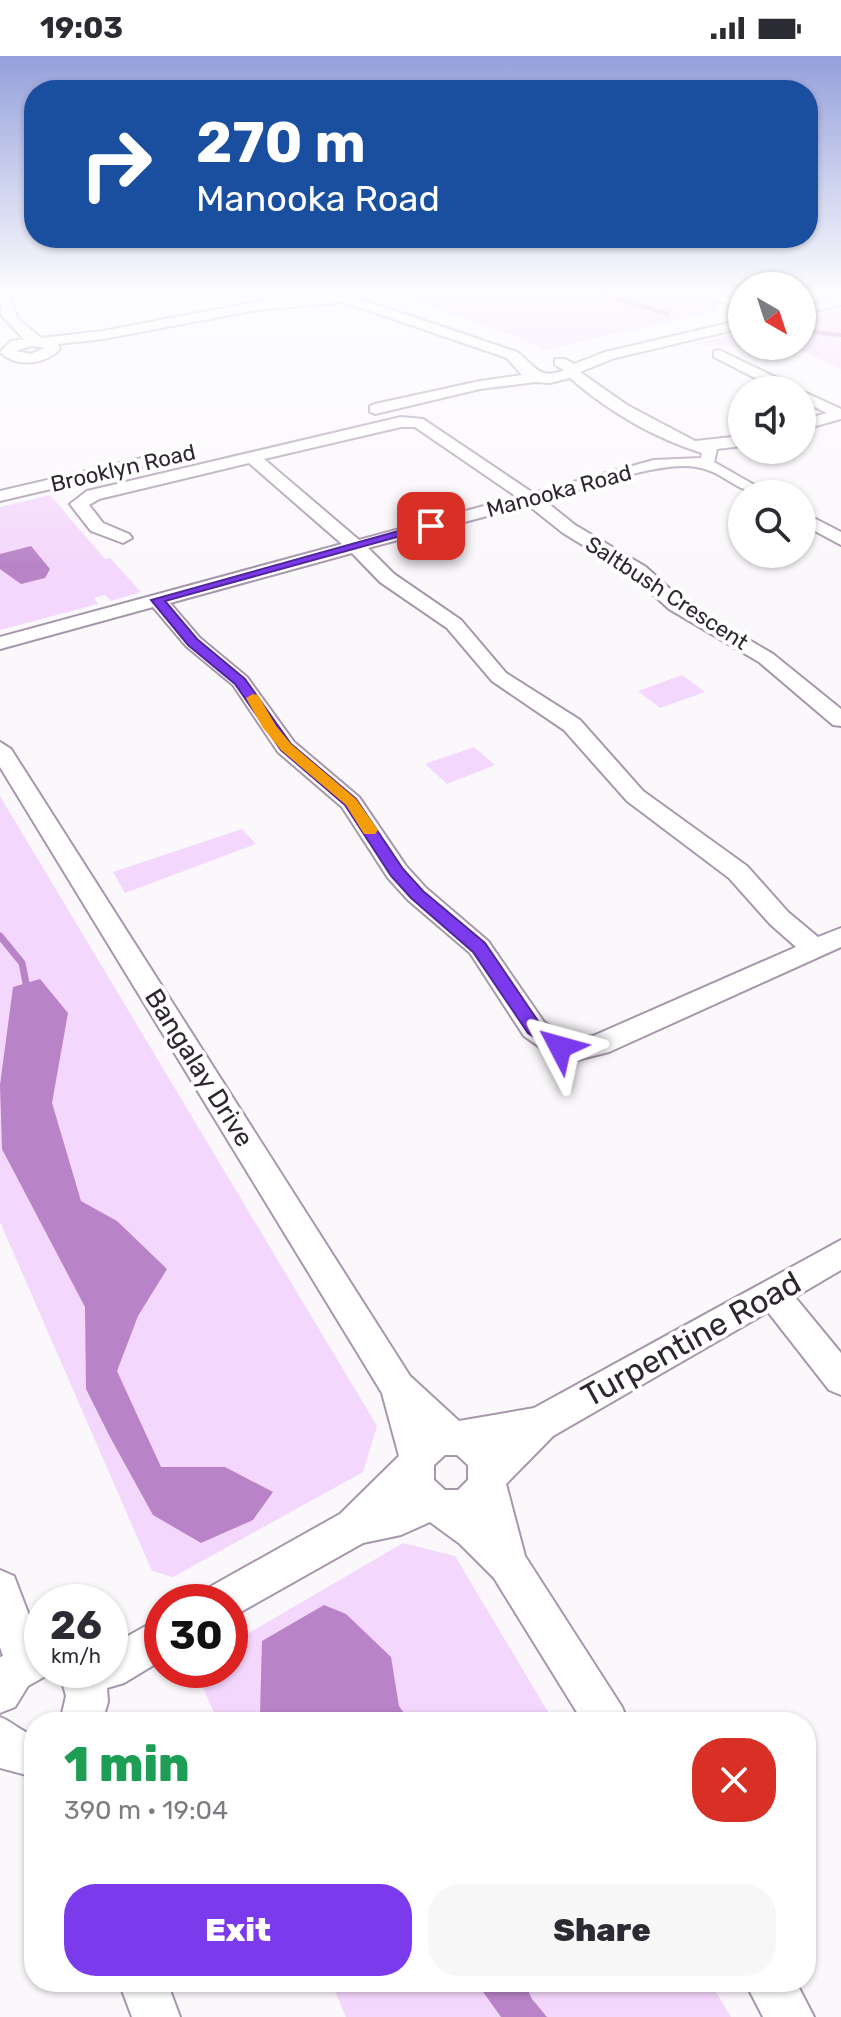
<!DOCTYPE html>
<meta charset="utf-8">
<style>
:root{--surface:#fff;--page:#f7f7f7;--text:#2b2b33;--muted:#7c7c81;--accent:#7c3aed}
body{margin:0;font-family:Rubik,sans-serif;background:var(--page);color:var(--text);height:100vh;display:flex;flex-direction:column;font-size:30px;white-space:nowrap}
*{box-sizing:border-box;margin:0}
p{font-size:26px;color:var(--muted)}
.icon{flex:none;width:44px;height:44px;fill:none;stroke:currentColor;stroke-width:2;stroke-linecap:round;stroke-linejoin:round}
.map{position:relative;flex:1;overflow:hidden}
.sheet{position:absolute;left:24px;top:1656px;width:792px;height:280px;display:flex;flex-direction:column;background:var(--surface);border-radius:32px;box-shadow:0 2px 6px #0004}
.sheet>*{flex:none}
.hud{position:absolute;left:24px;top:24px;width:794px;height:168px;border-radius:32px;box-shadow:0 2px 6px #0004;background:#1a4fa0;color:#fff;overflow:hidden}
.needle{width:52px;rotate:141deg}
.fabs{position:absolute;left:728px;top:216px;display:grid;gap:16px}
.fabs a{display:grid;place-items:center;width:88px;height:88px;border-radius:50%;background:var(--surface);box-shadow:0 2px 6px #0004;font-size:40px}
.speed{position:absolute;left:24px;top:1528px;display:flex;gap:16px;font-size:40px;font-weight:700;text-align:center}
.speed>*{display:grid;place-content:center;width:104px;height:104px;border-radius:50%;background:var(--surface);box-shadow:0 2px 6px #0004;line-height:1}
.speed small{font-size:20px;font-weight:400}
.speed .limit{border:12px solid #d22;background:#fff;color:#111}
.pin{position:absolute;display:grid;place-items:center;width:68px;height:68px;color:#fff;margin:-34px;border-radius:16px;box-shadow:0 4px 12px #0006}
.me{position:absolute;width:88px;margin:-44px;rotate:309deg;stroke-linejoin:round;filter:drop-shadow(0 0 6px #0008)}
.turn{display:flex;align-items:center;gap:28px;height:168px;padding:0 40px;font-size:36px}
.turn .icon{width:104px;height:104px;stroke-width:2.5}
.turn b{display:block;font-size:56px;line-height:68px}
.round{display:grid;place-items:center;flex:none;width:84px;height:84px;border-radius:32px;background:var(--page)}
.summary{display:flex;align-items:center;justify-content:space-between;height:136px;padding:0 40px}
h1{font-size:48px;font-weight:800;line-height:60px;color:#1e9e55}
.action{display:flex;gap:16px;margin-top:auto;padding:16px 40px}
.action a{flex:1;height:92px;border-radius:32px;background:var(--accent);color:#fff;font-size:32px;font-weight:800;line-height:92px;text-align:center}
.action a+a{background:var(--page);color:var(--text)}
.status{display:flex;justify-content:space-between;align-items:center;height:56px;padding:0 40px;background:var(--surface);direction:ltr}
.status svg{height:22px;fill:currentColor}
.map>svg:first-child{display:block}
.green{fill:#f4d7fc}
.water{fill:#b883c7}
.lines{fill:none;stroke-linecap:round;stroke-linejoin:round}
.stream-far1{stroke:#b883c7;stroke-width:4}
.stream{stroke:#b883c7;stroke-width:7}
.minor-casing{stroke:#a797ac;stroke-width:4}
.minor{fill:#fff;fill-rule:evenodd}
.route{fill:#7c3aed;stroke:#51269a;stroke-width:2}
.slow{fill:#f59e0b}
.labels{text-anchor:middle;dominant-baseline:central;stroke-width:8;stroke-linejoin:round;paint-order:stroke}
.far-street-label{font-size:22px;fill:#2e2730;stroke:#fff}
.street-label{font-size:26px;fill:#2e2730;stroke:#fff}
.near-street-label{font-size:32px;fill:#2e2730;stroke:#fff}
</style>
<div class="status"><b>19:03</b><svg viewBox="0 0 49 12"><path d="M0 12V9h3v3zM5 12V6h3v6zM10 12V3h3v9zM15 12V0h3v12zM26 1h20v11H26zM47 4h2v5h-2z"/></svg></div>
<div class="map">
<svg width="841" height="1961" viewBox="0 0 841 1961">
<rect width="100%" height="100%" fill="#fbf8fc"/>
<g class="green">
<path d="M 392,237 L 684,237 L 712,244 L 715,249 L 712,251 L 721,254 L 544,294 L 514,280 Z"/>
<path d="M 841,254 L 841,313 L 802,295 L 693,288 L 742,277 L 742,290 L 802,290 L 802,263 Z"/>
<path d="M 50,439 L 105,503 L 110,502 L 141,536 L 111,545 L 105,539 L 94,542 L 98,548 L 0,574 L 0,451 Z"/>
<path d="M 682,619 L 705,636 L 660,652 L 638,635 Z"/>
<path d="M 474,691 L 495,709 L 447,728 L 425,708 Z"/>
<path d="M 0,740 L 377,1370 L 363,1416 L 173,1521 L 152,1515 L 0,1166 Z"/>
<path d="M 242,773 L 256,788 L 125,837 L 113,816 Z"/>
<path d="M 403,1487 L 455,1500 L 554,1666 L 218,1666 L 200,1625 L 204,1614 L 230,1614 L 230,1588 Z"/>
<path d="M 331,1926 L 710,1926 L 731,1961 L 346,1961 Z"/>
</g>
<g class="water">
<path d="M 31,490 L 50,513 L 45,522 L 21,528 L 0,513 L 0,498 Z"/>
<path d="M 40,923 L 68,957 L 52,1047 L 81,1145 L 117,1165 L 167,1213 L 138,1260 L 117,1315 L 161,1411 L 225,1411 L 273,1436 L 253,1464 L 201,1487 L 153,1459 L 110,1381 L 86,1333 L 85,1251 L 2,1093 L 0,1029 L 13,931 Z"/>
<path d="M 324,1549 L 346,1558 L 391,1601 L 399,1650 L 410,1666 L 269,1666 L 260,1658 L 262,1585 Z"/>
<path d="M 476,1926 L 524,1926 L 532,1943 L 547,1961 L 501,1961 Z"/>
</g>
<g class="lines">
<g class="stream-far1">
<path d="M 598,237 L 668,258"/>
<path d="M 802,275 L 841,279"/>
</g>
<path class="stream" d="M 0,880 L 22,907 L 26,927"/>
<defs>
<g id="minor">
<path d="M 0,237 L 8,237 L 18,263 L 41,282 L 103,275 L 271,243 L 345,238 L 517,296 C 535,309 539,325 564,314 L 555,309 L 555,303 L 565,303 L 574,308 L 605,296 L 742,264 L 742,272 L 615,302 L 580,316 L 627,349 L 695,385 L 742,380 L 742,390 L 717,393 L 714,406 L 770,438 C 734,438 727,416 696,411 C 661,404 580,434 544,444 L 575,469 L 646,511 L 683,545 L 773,598 L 841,653 L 841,670 L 833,669 L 759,606 L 669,553 L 632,519 L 563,477 L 528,449 L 368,492 L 394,518 L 461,564 L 506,617 L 580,664 L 643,735 L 747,810 L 788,856 L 818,881 L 841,872 L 841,891 L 609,996 L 577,1004 L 560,1001 L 550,998 L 524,980 L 470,897 L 408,844 L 388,822 L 342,751 L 278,696 L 233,629 L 186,590 L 153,551 L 0,593 L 0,581 L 342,488 L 249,407 L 99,443 L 89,449 L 103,467 L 129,478 L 132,482 L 123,487 L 91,475 L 73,452 L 70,448 L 87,435 L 401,361 L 423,363 L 533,437 L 654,404 L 701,402 L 702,397 C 654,382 608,355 570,322 L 550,327 L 536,326 L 480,333 L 375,358 L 370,356 L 370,350 L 375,348 L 480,325 L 522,319 L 507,302 L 344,246 L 257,254 L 103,283 L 58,288 L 60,293 C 45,309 16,312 0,296 L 11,285 L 24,283 L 2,260 ZM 31,290 L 45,292 L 30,298 L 16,295 ZM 401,371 L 415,371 L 517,441 L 359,484 L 264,403 ZM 352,497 L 380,526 L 447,572 L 492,625 L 564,674 L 627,745 L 729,822 L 770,868 L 796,891 L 593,980 L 567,982 L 544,966 L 488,885 L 426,832 L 406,810 L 359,741 L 294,686 L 247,621 L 200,582 L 170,547 Z"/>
<path d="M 696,237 L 717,237 L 741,246 L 734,250 Z"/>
<path d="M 841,241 L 841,249 L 802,258 L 802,250 Z"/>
<path d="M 719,294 L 796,331 L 798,334 L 779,334 L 714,301 L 714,295 Z"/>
<path d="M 802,335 L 841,353 L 841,363 L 802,374 L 802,364 L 827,357 L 802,345 Z"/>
<path d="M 159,398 L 165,400 L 165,406 L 0,445 L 0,435 Z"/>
<path d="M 802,456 L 841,476 L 841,489 L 802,468 Z"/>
<path d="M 0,686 L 11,693 L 410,1320 L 459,1365 L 534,1352 L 841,1184 L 841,1214 L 795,1241 L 841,1297 L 841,1339 L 829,1334 L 768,1256 L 553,1380 L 506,1428 L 525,1500 L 622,1651 L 628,1666 L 583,1666 L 494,1522 L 460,1488 L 430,1466 L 401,1479 L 363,1487 L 230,1562 L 230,1546 L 202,1546 L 208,1532 L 340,1458 L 399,1400 L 382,1337 L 0,711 ZM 445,1399 L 457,1399 L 468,1409 L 468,1424 L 458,1434 L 445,1434 L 434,1424 L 434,1409 Z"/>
<path d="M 0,1514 L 14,1520 L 38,1583 L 42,1582 L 42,1614 L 56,1614 L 28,1630 L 15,1651 L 0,1657 L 0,1601 L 3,1600 L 0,1591 Z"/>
<path d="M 162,1561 L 162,1604 L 124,1627 L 107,1632 L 108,1646 L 102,1666 L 60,1666 L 66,1640 L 59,1614 L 110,1614 L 110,1590 Z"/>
<path d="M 0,1661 C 13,1666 21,1676 34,1679 L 34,1721 L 0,1712 Z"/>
<path d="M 119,1926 L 167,1926 L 180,1961 L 132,1961 Z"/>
<path d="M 745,1926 L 796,1926 L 814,1961 L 763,1961 Z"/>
</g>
</defs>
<use href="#minor" class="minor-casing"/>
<use href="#minor" class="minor"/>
</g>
<linearGradient id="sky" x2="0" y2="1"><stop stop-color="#95a0db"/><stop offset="0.46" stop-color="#fdfcfe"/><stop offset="1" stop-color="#fdfcfe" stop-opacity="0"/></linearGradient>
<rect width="841" height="512" fill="url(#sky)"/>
<path class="route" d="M 427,467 L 437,470 L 165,545 L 197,583 L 245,623 L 291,688 L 356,743 L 403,813 L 423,835 L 485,887 L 540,968 L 569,991 L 560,998 L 528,977 L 473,896 L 411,842 L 391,820 L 345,749 L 281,694 L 235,628 L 188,589 L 151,544 Z"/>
<path class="slow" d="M 253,638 L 258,639 L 276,670 L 291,688 L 356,743 L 378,774 L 375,778 L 364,778 L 346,749 L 281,694 L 263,672 L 246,642 Z"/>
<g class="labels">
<g class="far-street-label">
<text transform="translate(123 412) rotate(-13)">Brooklyn Road</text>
<text transform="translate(559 435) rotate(-15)">Manooka Road</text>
<text transform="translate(667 537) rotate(33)">Saltbush Crescent</text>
</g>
<g class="street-label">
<text transform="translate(199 1012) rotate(58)">Bangalay Drive</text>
</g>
<g class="near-street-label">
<text transform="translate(691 1283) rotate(-29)">Turpentine Road</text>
</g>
</g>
</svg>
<div class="fabs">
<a><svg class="needle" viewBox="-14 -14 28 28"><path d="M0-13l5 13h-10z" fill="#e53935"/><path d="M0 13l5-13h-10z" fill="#7c7c81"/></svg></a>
<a><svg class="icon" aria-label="sound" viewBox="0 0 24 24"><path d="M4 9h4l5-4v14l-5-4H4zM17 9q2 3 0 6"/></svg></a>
<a><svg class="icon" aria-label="search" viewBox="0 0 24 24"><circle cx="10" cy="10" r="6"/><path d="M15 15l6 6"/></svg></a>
</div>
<div class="speed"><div>26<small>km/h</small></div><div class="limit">30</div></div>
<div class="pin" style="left:431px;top:470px;background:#d93025"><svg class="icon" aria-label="arrive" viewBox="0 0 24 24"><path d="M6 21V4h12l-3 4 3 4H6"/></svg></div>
<svg class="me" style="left:560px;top:991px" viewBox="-20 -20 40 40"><path d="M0-17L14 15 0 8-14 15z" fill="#7c3aed" stroke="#fff" stroke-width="4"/></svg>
<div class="hud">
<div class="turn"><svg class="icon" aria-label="right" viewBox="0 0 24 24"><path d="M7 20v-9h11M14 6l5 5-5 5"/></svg><div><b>270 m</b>Manooka Road</div></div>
</div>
<section class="sheet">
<div class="summary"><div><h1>1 min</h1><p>390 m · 19:04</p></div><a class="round" style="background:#d93025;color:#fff"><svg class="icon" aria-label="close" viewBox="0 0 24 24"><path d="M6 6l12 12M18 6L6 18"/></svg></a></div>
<div class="action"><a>Exit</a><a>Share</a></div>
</section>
</div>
